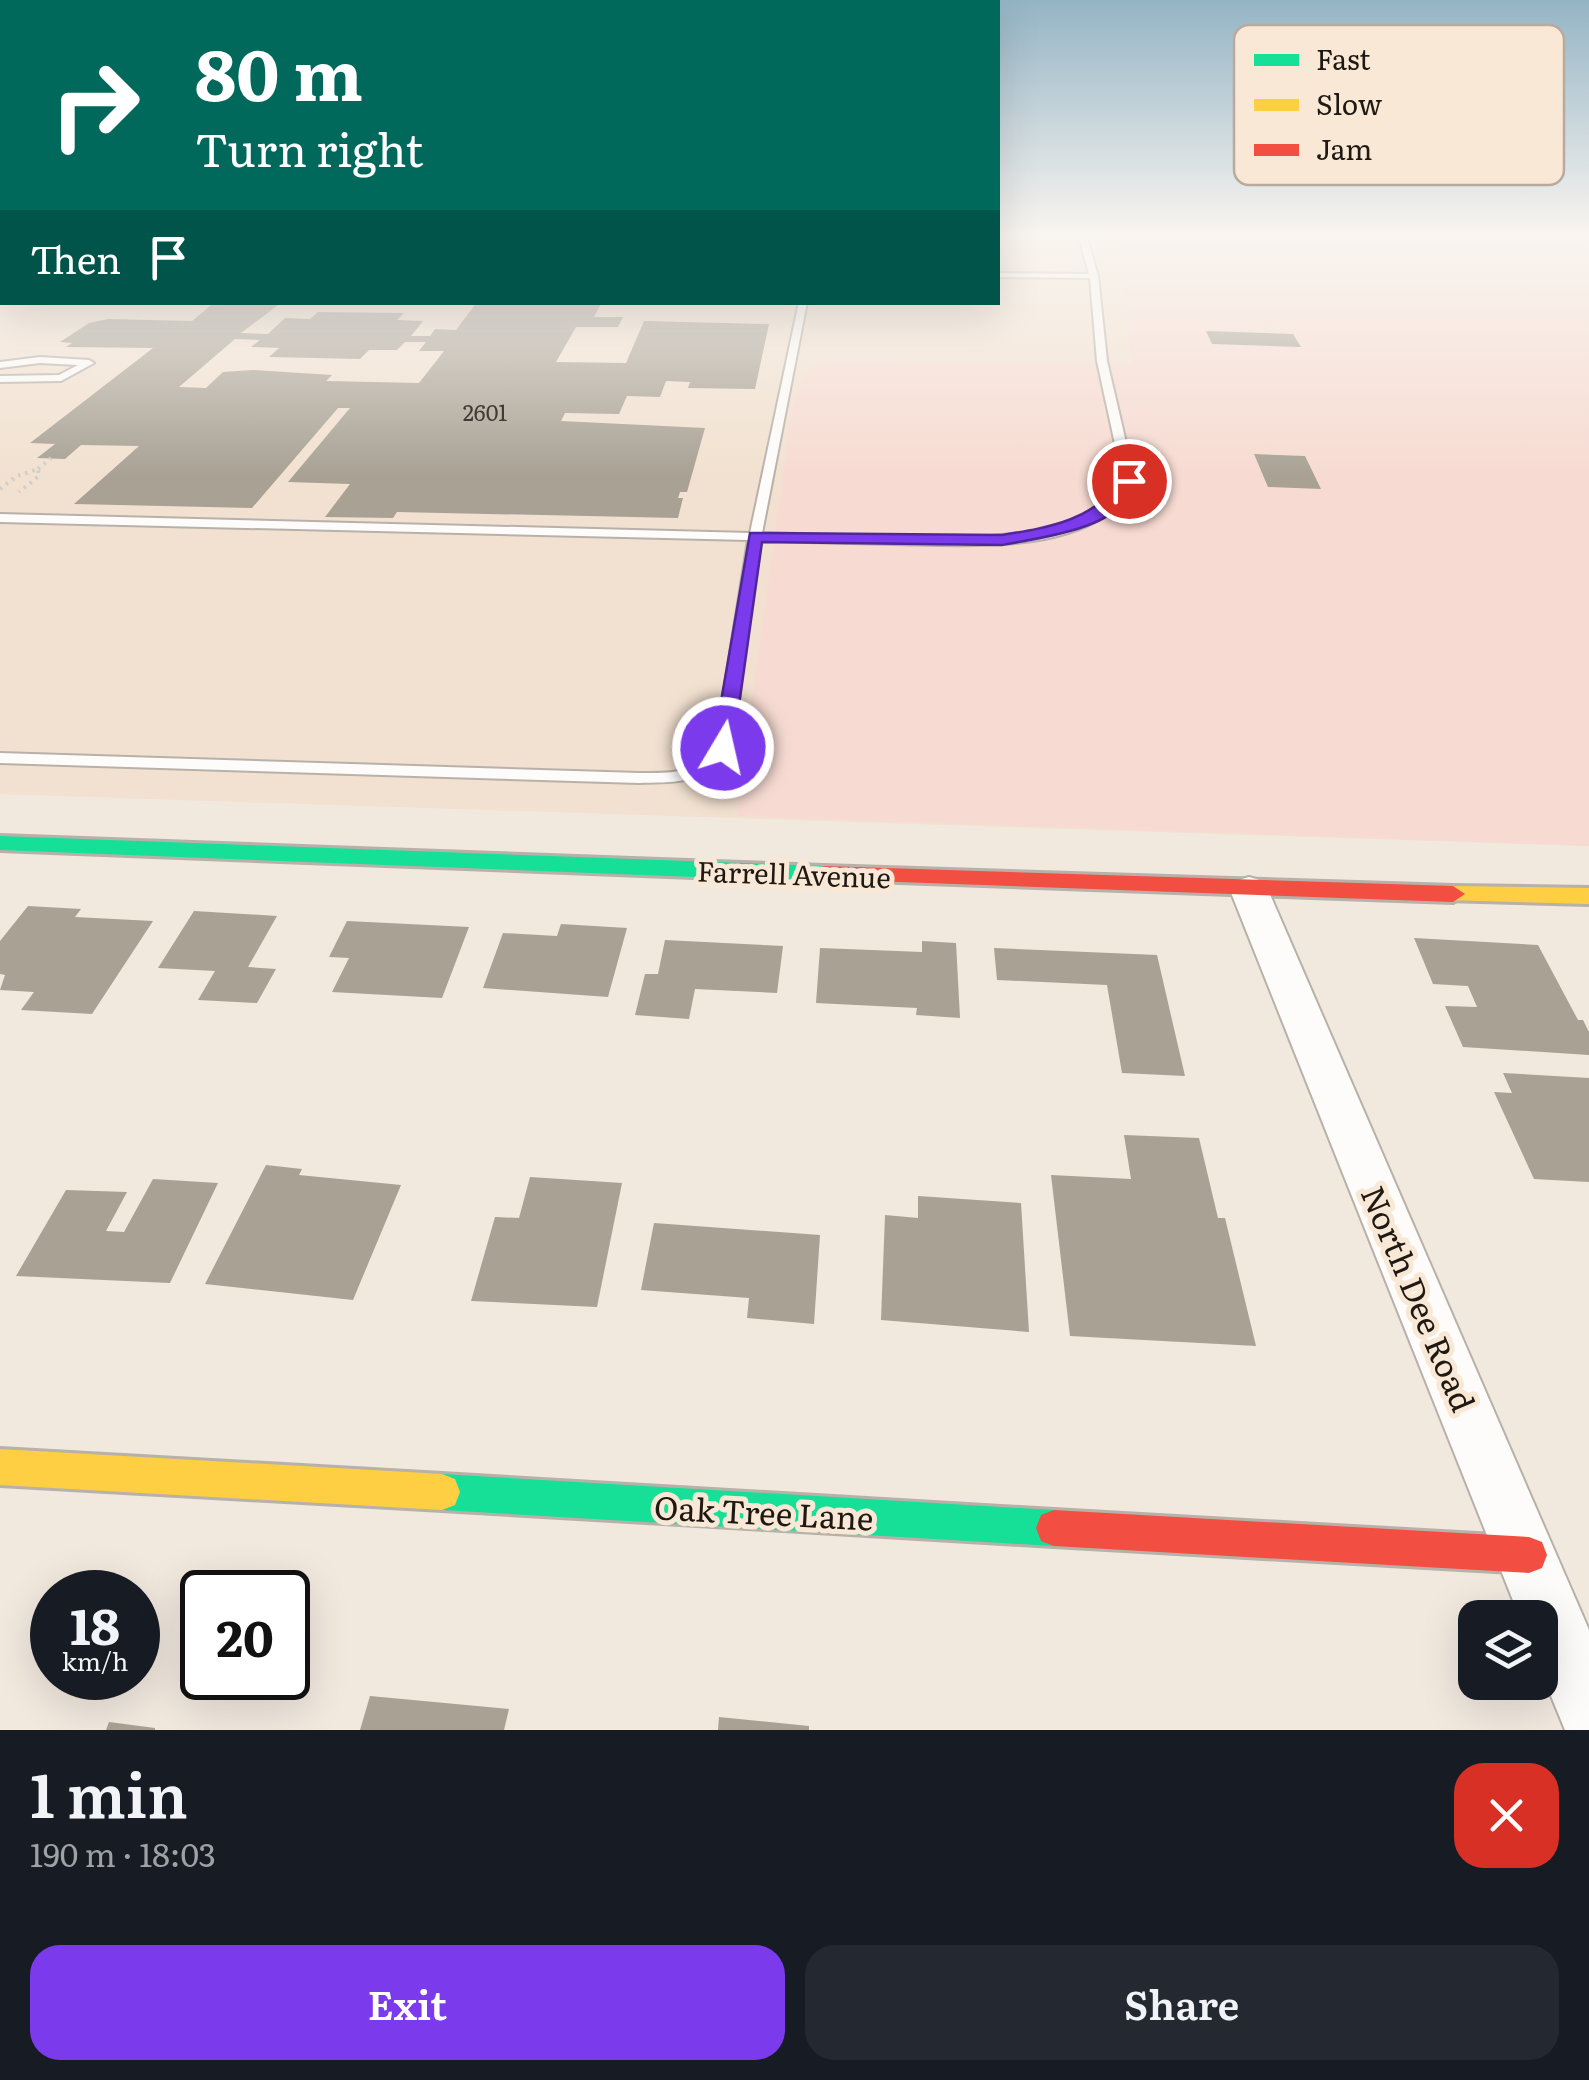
<!DOCTYPE html>
<meta charset="utf-8">
<style>
:root{--surface:#171b24;--page:#242831;--text:#f1f3f6;--muted:#9ea1a6;--accent:#7c3aed}
body{margin:0;font-family:Literata,serif;background:var(--page);color:var(--text);height:100vh;display:flex;flex-direction:column;font-size:38px;white-space:nowrap}
*{box-sizing:border-box;margin:0}
p{font-size:32px;color:var(--muted)}
.icon{flex:none;width:55px;height:55px;fill:none;stroke:currentColor;stroke-width:2;stroke-linecap:round;stroke-linejoin:round}
.map{position:relative;height:1730px;overflow:hidden}
.details{display:flex;flex-direction:column;background:var(--surface);flex:1}
.details>*{flex:none}
.guide{position:absolute;left:0px;top:0px;width:1000px;height:305px;box-shadow:0 10px 40px #0002;background:#00695c;color:#fff;overflow:hidden}
.fabs{position:absolute;left:1458px;top:1600px;display:grid;gap:20px}
.fabs a{display:grid;place-items:center;width:100px;height:100px;border-radius:20px;background:var(--surface);box-shadow:0 10px 40px #0002;font-size:50px}
.speed{position:absolute;left:30px;top:1570px;display:flex;gap:20px;font-size:50px;font-weight:700;text-align:center}
.speed>*{display:grid;place-content:center;width:130px;height:130px;border-radius:50%;background:var(--surface);box-shadow:0 10px 40px #0002;line-height:1}
.speed small{font-size:25px;font-weight:400}
.speed .limit{border:5px solid #111;border-radius:15px;background:#fff;color:#111}
.pin{position:absolute;display:grid;place-items:center;width:85px;height:85px;color:#fff;margin:-42px;border:5px solid #fff;border-radius:50%;box-shadow:0 2px 10px #0007}
.me{position:absolute;width:110px;margin:-55px;rotate:9deg;stroke-linejoin:round;filter:drop-shadow(0 0 8px #0008)}
.turn{display:flex;align-items:center;gap:35px;height:210px;padding:0 30px;font-size:45px}
.turn .icon{width:130px;height:130px;stroke-width:2.5}
.turn b{display:block;font-size:70px;line-height:85px}
.then{display:flex;align-items:center;height:95px;padding:0 30px;background:#0003;gap:20px;font-size:38px}
.round{display:grid;place-items:center;flex:none;width:105px;height:105px;border-radius:30px;background:var(--page)}
.summary{display:flex;align-items:center;justify-content:space-between;height:170px;padding:0 30px}
h1{font-size:60px;font-weight:600;line-height:75px}
.primary-button{display:flex;gap:20px;margin-top:auto;padding:20px 30px}
.primary-button a{flex:1;height:115px;border-radius:30px;background:var(--accent);color:#fff;font-size:40px;font-weight:600;line-height:115px;text-align:center}
.primary-button a+a{background:var(--page);color:var(--text)}
.map>svg:first-child{display:block}
.built{fill:#f2e1d0}
.green{fill:#f7dbd2}
.building{fill:#a8a194;fill-rule:evenodd}
.lines{fill:none;stroke-linecap:round;stroke-linejoin:round}
.lane-casing{stroke:#b8b1a9;stroke-width:4}
.street-casing{stroke:#b8b1a9;stroke-width:4}
.fast-casing{stroke:#b8b1a9;stroke-width:6}
.slow-casing{stroke:#b8b1a9;stroke-width:6}
.jam-casing{stroke:#b8b1a9;stroke-width:6}
.path{stroke:#d0ceca;stroke-width:4;stroke-dasharray:2.5 5;stroke-linecap:butt}
.lane{fill:#fdfcfa;fill-rule:evenodd}
.street{fill:#fdfcfa;fill-rule:evenodd}
.fast{fill:#16e098;fill-rule:evenodd}
.slow{fill:#ffcf43;fill-rule:evenodd}
.jam{fill:#f24e42;fill-rule:evenodd}
.route{fill:#7c3aed;stroke:#51269a;stroke-width:2.5}
.labels{text-anchor:middle;dominant-baseline:central;stroke-width:10;stroke-linejoin:round;paint-order:stroke}
.number-label{font-size:22px;fill:#413b33}
.street-label{font-size:28px;fill:#1f1913;stroke:#f9e8d6}
.near-street-label{font-size:32px;fill:#1f1913;stroke:#f9e8d6}
.key{fill:#f9e8d6;stroke:#b8aa9c;stroke-width:2.5}
.key-label{font-size:28px;fill:#1f1913}
</style>
<div class="map">
<svg width="1589" height="1730" viewBox="0 0 1589 1730">
<rect width="100%" height="100%" fill="#f1e8de"/>
<path class="built" d="M 998,234 L 1589,235 L 1589,846 L 0,794 L 0,273 L 2,302 L 998,302 Z"/>
<path class="green" d="M 1111,234 L 1589,235 L 1589,846 L 736,816 L 792,409 L 810,366 L 826,361 L 1132,364 L 1121,266 Z"/>
<g class="building">
<path d="M 215,302 L 282,302 L 241,333 L 268,334 L 285,318 L 310,319 L 318,312 L 404,313 L 397,320 L 423,321 L 411,336 L 430,336 L 435,329 L 456,330 L 477,302 L 602,302 L 594,317 L 623,317 L 618,327 L 576,327 L 556,362 L 626,363 L 644,321 L 769,324 L 755,389 L 688,388 L 690,382 L 666,381 L 660,397 L 627,396 L 619,414 L 565,413 L 561,421 L 705,428 L 687,492 L 680,492 L 678,498 L 683,498 L 678,518 L 397,512 L 393,518 L 325,517 L 350,484 L 288,482 L 350,408 L 338,408 L 252,508 L 74,504 L 139,446 L 81,445 L 65,459 L 37,458 L 55,444 L 30,443 L 153,348 L 66,347 L 72,343 L 60,342 L 89,323 L 108,319 L 192,321 ZM 235,339 L 260,340 L 251,347 L 279,348 L 269,357 L 360,359 L 369,350 L 397,350 L 405,342 L 426,342 L 419,351 L 444,351 L 419,383 L 326,381 L 332,375 L 253,370 L 223,372 L 206,388 L 179,387 Z"/>
<path d="M 1206,331 L 1293,334 L 1301,347 L 1212,344 Z"/>
<path d="M 1254,454 L 1305,456 L 1321,489 L 1268,487 Z"/>
<path d="M 28,906 L 81,909 L 75,917 L 153,921 L 92,1014 L 21,1010 L 34,992 L 0,990 L 5,975 L 0,974 L 0,941 Z"/>
<path d="M 194,911 L 277,916 L 248,967 L 276,969 L 257,1003 L 198,1000 L 215,971 L 158,968 Z"/>
<path d="M 347,921 L 469,927 L 442,998 L 332,992 L 349,958 L 329,957 Z"/>
<path d="M 561,924 L 627,928 L 608,997 L 483,988 L 503,933 L 557,936 Z"/>
<path d="M 1414,938 L 1538,945 L 1578,1020 L 1583,1020 L 1589,1032 L 1589,1055 L 1463,1047 L 1445,1006 L 1477,1007 L 1468,986 L 1433,984 Z"/>
<path d="M 665,940 L 783,946 L 777,993 L 695,989 L 689,1019 L 635,1015 L 645,974 L 658,974 Z"/>
<path d="M 922,941 L 956,943 L 960,1018 L 916,1015 L 917,1008 L 816,1003 L 820,948 L 922,952 Z"/>
<path d="M 994,948 L 1157,955 L 1185,1076 L 1122,1073 L 1107,985 L 997,980 Z"/>
<path d="M 1503,1073 L 1589,1078 L 1589,1182 L 1534,1179 L 1494,1092 L 1512,1093 Z"/>
<path d="M 1124,1135 L 1199,1138 L 1218,1218 L 1225,1218 L 1256,1346 L 1070,1336 L 1051,1175 L 1131,1179 Z"/>
<path d="M 266,1165 L 302,1169 L 299,1175 L 401,1185 L 353,1300 L 205,1284 Z"/>
<path d="M 530,1177 L 622,1183 L 597,1307 L 471,1301 L 495,1217 L 519,1218 Z"/>
<path d="M 153,1179 L 218,1183 L 170,1283 L 16,1276 L 66,1190 L 127,1192 L 106,1231 L 124,1232 Z"/>
<path d="M 918,1196 L 1021,1203 L 1029,1332 L 881,1320 L 885,1215 L 918,1218 Z"/>
<path d="M 654,1223 L 820,1235 L 814,1324 L 747,1318 L 749,1298 L 641,1290 Z"/>
<path d="M 370,1696 L 509,1709 L 504,1730 L 360,1730 Z"/>
<path d="M 719,1717 L 809,1726 L 809,1730 L 718,1730 Z"/>
<path d="M 109,1722 L 155,1728 L 155,1730 L 106,1730 Z"/>
</g>
<g class="lines">
<defs>
<g id="lane">
<path d="M 1078,234 L 1086,234 L 1098,276 L 1107,361 L 1135,481 C 1126,494 1118,507 1105,516 C 1049,553 956,545 892,544 C 848,543 804,542 761,541 L 731,748 C 708,784 678,782 639,783 L 0,763 L 0,753 L 639,773 C 668,773 698,775 715,748 L 748,540 L 0,522 L 0,514 L 750,533 L 799,302 L 807,302 L 762,533 L 967,538 L 1034,532 L 1076,521 L 1097,511 L 1113,497 L 1123,481 L 1097,361 L 1090,278 L 998,277 L 998,273 L 1089,274 Z"/>
<rect x="0" y="291" width="2" height="4"/>
<path d="M 40,357 L 89,360 L 94,363 L 61,381 L 0,382 L 0,376 L 59,375 L 78,365 L 40,363 L 0,368 L 0,362 Z"/>
</g>
<g id="street">
<path d="M 2,245 L 2,255 L 0,256 L 0,246 Z"/>
<path d="M 1249,877 L 1263,881 L 1268,890 L 1589,1630 L 1589,1730 L 1565,1730 L 1540,1669 L 1540,1618 L 1520,1618 L 1230,890 L 1235,881 Z"/>
</g>
<g id="fast">
<path d="M 0,836 L 823,866 L 834,874 L 823,882 L 0,850 Z"/>
<path d="M 442,1474 L 1054,1510 L 1067,1515 L 1072,1528 L 1067,1541 L 1054,1546 L 442,1510 L 429,1505 L 424,1492 L 429,1479 Z"/>
</g>
<g id="slow">
<path d="M 1453,886 L 1589,888 L 1589,904 L 1445,900 L 1441,894 Z"/>
<path d="M 0,1449 L 442,1474 L 455,1479 L 460,1492 L 455,1505 L 442,1510 L 0,1485 Z"/>
</g>
<g id="jam">
<path d="M 823,866 L 1453,886 L 1465,894 L 1453,902 L 815,879 L 812,874 Z"/>
<path d="M 1054,1510 L 1529,1537 L 1542,1542 L 1547,1555 L 1542,1568 L 1529,1573 L 1054,1546 L 1041,1541 L 1036,1528 L 1041,1515 Z"/>
</g>
</defs>
<use href="#lane" class="lane-casing"/>
<use href="#street" class="street-casing"/>
<use href="#fast" class="fast-casing"/>
<use href="#slow" class="slow-casing"/>
<use href="#jam" class="jam-casing"/>
<g class="path">
<path d="M 38,469 L 51,458"/>
<path d="M 0,489 L 17,476 L 38,469 L 39,476 L 19,492"/>
</g>
<use href="#lane" class="lane"/>
<use href="#street" class="street"/>
<use href="#fast" class="fast"/>
<use href="#slow" class="slow"/>
<use href="#jam" class="jam"/>
</g>
<linearGradient id="sky" x2="0" y2="1"><stop stop-color="#94b4c5"/><stop offset="0.49" stop-color="#f9f5f0"/><stop offset="1" stop-color="#f9f5f0" stop-opacity="0"/></linearGradient>
<rect width="1589" height="476" fill="url(#sky)"/>
<path class="route" d="M 1124,478 L 1136,481 C 1131,490 1125,501 1118,508 C 1094,531 1034,539 1002,545 L 762,542 L 733,748 L 723,754 L 713,748 L 750,533 L 1002,535 C 1052,527 1094,520 1124,478 Z"/>
<g class="labels">
<g class="number-label">
<text x="485" y="411">2601</text>
</g>
<g class="street-label">
<text transform="translate(794 873) rotate(2)">Farrell Avenue</text>
</g>
<g class="near-street-label">
<text transform="translate(1420 1298) rotate(67)">North Dee Road</text>
<text transform="translate(764 1511) rotate(3)">Oak Tree Lane</text>
</g>
</g>
<rect x="1234" y="25" width="330" height="160" rx="15" class="key"/>
<rect x="1254" y="54" width="45" height="12" fill="#16e098"/>
<rect x="1254" y="99" width="45" height="12" fill="#ffcf43"/>
<rect x="1254" y="144" width="45" height="12" fill="#f24e42"/>
<g class="key-label">
<text x="1316" y="70">Fast</text>
<text x="1316" y="115">Slow</text>
<text x="1316" y="160">Jam</text>
</g>
</svg>
<div class="fabs">
<a><svg class="icon" aria-label="layers" viewBox="0 0 24 24"><path d="M12 4l9 5-9 5-9-5zM3 14l9 5 9-5"/></svg></a>
</div>
<div class="speed"><div>18<small>km/h</small></div><div class="limit">20</div></div>
<div class="pin" style="left:1129px;top:481px;background:#d93025"><svg class="icon" aria-label="arrive" viewBox="0 0 24 24"><path d="M6 21V4h12l-3 4 3 4H6"/></svg></div>
<svg class="me" style="left:723px;top:748px" viewBox="-20 -20 40 40"><circle r="17" fill="#7c3aed" stroke="#fff" stroke-width="3"/><path d="M0-11L8 9 0 5-8 9z" fill="#fff"/></svg>
<div class="guide">
<div class="turn"><svg class="icon" aria-label="right" viewBox="0 0 24 24"><path d="M7 20v-9h11M14 6l5 5-5 5"/></svg><div><b>80 m</b>Turn right</div></div>
<div class="then">Then<svg class="icon" aria-label="arrive" viewBox="0 0 24 24"><path d="M6 21V4h12l-3 4 3 4H6"/></svg></div>
</div>
</div>
<section class="details">
<div class="summary"><div><h1>1 min</h1><p>190 m · 18:03</p></div><a class="round" style="background:#d93025;color:#fff"><svg class="icon" aria-label="close" viewBox="0 0 24 24"><path d="M6 6l12 12M18 6L6 18"/></svg></a></div>
<div class="primary-button"><a>Exit</a><a>Share</a></div>
</section>
